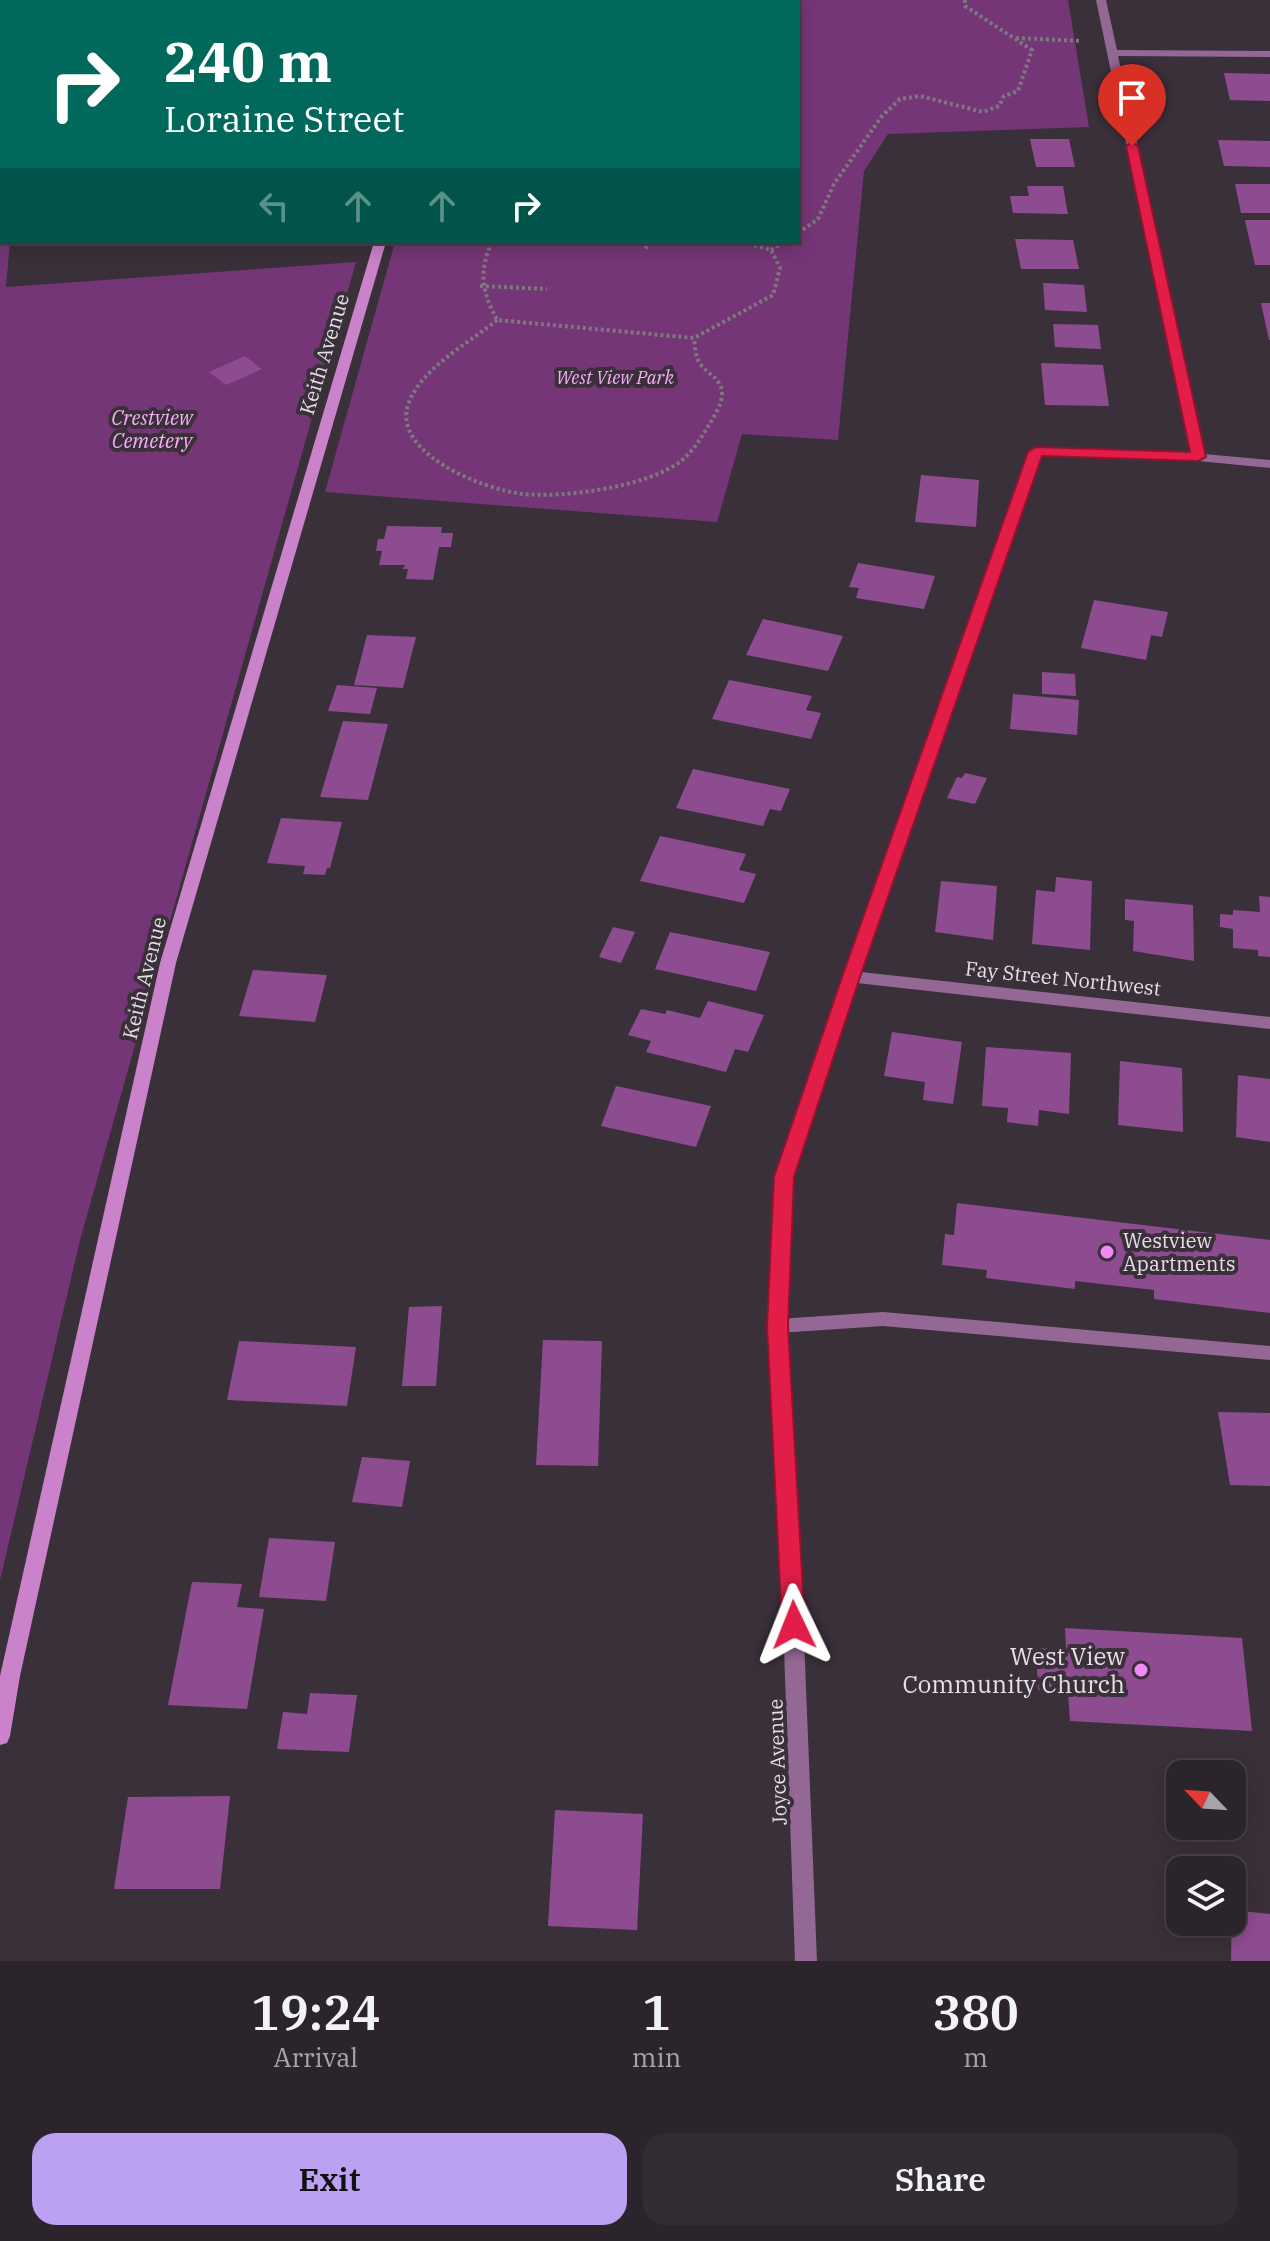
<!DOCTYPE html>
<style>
:root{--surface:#2c242c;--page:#342c34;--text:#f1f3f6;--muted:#a6a4a9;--line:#484148;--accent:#bca0f2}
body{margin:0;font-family:"IBM Plex Serif",serif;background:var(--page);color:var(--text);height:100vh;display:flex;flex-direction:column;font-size:30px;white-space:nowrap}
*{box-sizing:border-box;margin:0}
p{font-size:26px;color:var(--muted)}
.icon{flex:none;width:44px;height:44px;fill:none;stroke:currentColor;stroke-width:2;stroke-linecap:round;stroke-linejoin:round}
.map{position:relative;height:1961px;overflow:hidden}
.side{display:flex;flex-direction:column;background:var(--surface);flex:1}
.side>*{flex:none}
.top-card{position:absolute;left:0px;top:0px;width:800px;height:244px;box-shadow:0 4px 20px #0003,0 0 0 2px var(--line);background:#00695c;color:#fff;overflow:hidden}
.needle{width:52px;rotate:295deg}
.controls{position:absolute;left:1166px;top:1760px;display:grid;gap:16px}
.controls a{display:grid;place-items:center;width:80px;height:80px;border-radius:16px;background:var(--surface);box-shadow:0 4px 20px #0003,0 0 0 2px var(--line);font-size:40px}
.pin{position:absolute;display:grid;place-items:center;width:68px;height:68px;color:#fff;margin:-82px -34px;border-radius:50% 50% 50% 0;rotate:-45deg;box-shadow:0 0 8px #0007}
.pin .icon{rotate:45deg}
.me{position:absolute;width:88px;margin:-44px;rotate:358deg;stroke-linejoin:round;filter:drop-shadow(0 0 6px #0008)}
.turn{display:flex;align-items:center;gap:28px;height:168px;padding:0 32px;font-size:36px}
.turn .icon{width:104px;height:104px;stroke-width:2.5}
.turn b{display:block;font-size:56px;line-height:68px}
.lanes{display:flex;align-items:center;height:76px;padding:0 32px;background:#0003;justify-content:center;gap:40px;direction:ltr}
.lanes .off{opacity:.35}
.eta{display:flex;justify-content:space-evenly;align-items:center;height:136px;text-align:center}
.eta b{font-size:48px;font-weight:600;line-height:56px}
.cta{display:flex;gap:16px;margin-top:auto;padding:16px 32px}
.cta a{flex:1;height:92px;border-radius:24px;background:var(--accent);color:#111;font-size:32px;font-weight:600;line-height:92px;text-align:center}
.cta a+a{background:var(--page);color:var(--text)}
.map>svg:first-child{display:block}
.green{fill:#753677}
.building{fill:#8e4c90}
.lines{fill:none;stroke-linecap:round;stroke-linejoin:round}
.path{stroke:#7f777f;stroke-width:4;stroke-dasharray:3 3;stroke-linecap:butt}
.lane{fill:#946894;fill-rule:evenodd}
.street{fill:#946894;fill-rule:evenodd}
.secondary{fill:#ca83ca;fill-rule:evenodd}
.route{fill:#e11d48;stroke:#92132f;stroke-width:2}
.poi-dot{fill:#f28af3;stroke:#3a303a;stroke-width:3}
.labels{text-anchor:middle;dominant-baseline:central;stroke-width:8;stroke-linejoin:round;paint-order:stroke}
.far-park-label{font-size:18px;font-style:italic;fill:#f8aff8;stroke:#3a303a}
.street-label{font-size:20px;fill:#e6dfe6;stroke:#3a303a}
.park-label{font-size:20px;font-style:italic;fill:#f8aff8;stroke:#3a303a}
.poi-label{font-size:20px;fill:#e6dfe6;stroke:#3a303a;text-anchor:start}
.near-poi-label{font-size:24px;fill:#e6dfe6;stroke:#3a303a;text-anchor:end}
</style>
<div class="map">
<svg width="1270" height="1961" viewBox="0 0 1270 1961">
<rect width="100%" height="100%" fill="#3a303a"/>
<g class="green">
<path d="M 462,0 L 1068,0 L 1089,127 L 888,134 L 864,171 L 838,440 L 742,434 L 717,522 L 325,492 L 395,242 L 798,242 L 798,2 Z"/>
<path d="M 0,125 L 2,242 L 10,242 L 6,287 L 356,262 L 80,1240 L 0,1580 Z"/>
</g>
<g class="building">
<path d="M 1224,73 L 1270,74 L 1270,101 L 1230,100 Z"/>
<path d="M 1030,139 L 1069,139 L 1075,167 L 1036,167 Z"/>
<path d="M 1218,140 L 1270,141 L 1270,167 L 1224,166 Z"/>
<path d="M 1235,184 L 1270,184 L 1270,213 L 1241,213 Z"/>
<path d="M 1027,186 L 1063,186 L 1068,214 L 1013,213 L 1010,196 L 1029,196 Z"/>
<path d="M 1245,220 L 1270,220 L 1270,265 L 1255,265 Z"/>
<path d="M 1015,239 L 1073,240 L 1079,269 L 1021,269 Z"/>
<path d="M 1043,283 L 1084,285 L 1087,312 L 1045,310 Z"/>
<path d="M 1261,303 L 1270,303 L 1270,340 L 1269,340 Z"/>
<path d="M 1053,324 L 1098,325 L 1101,349 L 1055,347 Z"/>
<path d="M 245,356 L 262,369 L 226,385 L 209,372 Z"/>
<path d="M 1041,363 L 1103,365 L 1109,406 L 1045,405 Z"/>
<path d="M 921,475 L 979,480 L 976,527 L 915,522 Z"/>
<path d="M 387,526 L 442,527 L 441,533 L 453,533 L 451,547 L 439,547 L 433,580 L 406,579 L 408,569 L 403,569 L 405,565 L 379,565 L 382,551 L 376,551 L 378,539 L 384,539 Z"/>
<path d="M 858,563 L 935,576 L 924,609 L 856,598 L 859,588 L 849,587 Z"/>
<path d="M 1094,600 L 1168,612 L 1162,637 L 1151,635 L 1146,660 L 1081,648 Z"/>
<path d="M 763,619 L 843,636 L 828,671 L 746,655 Z"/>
<path d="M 367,635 L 416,637 L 403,688 L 354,685 Z"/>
<path d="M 1042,672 L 1075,674 L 1076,696 L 1042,694 Z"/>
<path d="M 729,680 L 812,696 L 806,710 L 821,713 L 811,739 L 712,719 Z"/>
<path d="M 337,685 L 377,688 L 370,714 L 328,711 Z"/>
<path d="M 1013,694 L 1079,700 L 1077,735 L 1010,729 Z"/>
<path d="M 343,721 L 388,724 L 368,800 L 320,797 Z"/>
<path d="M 693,769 L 790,789 L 781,811 L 770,809 L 763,826 L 676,808 Z"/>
<path d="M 965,773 L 987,778 L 975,804 L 947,798 L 957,777 L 962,778 Z"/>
<path d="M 281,818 L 342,822 L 330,868 L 327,868 L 325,875 L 303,874 L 305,866 L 267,863 Z"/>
<path d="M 660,836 L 746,854 L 739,870 L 756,874 L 744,903 L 640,881 Z"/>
<path d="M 1056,877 L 1092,881 L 1090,950 L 1032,944 L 1036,890 L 1055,892 Z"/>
<path d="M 941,881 L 997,886 L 993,940 L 935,932 Z"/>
<path d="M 1259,896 L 1270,897 L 1270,957 L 1258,956 L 1258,950 L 1233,948 L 1233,929 L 1220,927 L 1220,914 L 1233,915 L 1233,910 L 1260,912 Z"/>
<path d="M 1125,899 L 1193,905 L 1194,961 L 1133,951 L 1134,921 L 1125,920 Z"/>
<path d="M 613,927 L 635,932 L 621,963 L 599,957 Z"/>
<path d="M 670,932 L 770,952 L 756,991 L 655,969 Z"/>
<path d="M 253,970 L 327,975 L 315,1022 L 239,1016 Z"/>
<path d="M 708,1001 L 764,1015 L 748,1052 L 735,1049 L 726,1072 L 646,1052 L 651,1041 L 628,1035 L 641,1009 L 665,1014 L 667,1010 L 700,1018 Z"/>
<path d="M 892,1032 L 962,1042 L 953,1104 L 923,1100 L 925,1082 L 884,1076 Z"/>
<path d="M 986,1047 L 1071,1053 L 1069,1114 L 1039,1110 L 1038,1126 L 1007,1122 L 1008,1108 L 982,1106 Z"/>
<path d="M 1120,1061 L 1182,1068 L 1183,1132 L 1118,1125 Z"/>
<path d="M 1238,1075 L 1270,1079 L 1270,1142 L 1236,1137 Z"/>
<path d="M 616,1086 L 711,1106 L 696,1147 L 601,1126 Z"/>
<path d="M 957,1203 L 1270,1240 L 1270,1313 L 1154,1299 L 1154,1290 L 1075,1281 L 1075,1289 L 986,1278 L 987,1270 L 942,1265 L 945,1234 L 954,1235 Z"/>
<path d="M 442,1306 L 436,1386 L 402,1386 L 409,1307 Z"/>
<path d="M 543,1340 L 602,1341 L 598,1466 L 536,1465 Z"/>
<path d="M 239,1341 L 356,1347 L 347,1406 L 227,1400 Z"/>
<path d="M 1218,1412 L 1270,1413 L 1270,1486 L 1230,1485 Z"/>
<path d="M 362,1457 L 410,1461 L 402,1507 L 352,1502 Z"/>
<path d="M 269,1538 L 335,1542 L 326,1601 L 259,1597 Z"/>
<path d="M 192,1582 L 242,1584 L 237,1607 L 264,1609 L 247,1709 L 168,1705 Z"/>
<path d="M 1065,1628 L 1242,1638 L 1252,1731 L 1070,1721 L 1068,1692 L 1038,1690 L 1036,1648 L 1066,1650 Z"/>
<path d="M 310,1693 L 357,1695 L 349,1752 L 277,1749 L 283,1712 L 307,1714 Z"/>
<path d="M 230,1796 L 220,1889 L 114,1889 L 128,1797 Z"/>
<path d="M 555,1810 L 643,1814 L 637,1930 L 548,1926 Z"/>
<path d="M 1232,1910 L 1270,1914 L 1270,1961 L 1231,1961 Z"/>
</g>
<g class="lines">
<g class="path">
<path d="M 1016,38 L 1082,41"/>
<path d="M 798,233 L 818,219 L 834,184 L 882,116 L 900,99 L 920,96 L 983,112 L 999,106 L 1004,96 L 1018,91 L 1032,50 L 965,6 L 965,0"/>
<path d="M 492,242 C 478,272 482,291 497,320 L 694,338 L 773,295 L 780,268 L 771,250 L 743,242"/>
<path d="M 645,248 L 654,242"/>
<path d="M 771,250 L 784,242"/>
<path d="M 480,286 L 547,289"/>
<path d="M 497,320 C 469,343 423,367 409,402 C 389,453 485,490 523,494 C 565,498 647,487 681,461 C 692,452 700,440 707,428 C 713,418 721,407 722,395 C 723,378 706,374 699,362 C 695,354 695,346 694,338"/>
</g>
<path class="lane" d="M 883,1312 L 1270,1346 L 1270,1360 L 883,1326 L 778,1333 L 772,1331 L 769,1326 L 772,1321 L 778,1319 Z"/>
<path class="street" d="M 1096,0 L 1106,0 L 1117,50 L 1270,51 L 1270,57 L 1118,56 L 1204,454 L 1270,460 L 1270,468 L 1198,461 L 1041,456 L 861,972 L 1270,1017 L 1270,1029 L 857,983 L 793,1177 L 787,1326 L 801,1564 L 817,1961 L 795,1961 L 781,1564 L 769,1326 L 775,1177 L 843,977 L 1030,452 L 1036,448 L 1191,453 Z"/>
<path class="secondary" d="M 374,242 L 386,242 L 176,963 L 20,1676 L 10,1736 L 7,1743 L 0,1745 L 0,1676 L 160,963 Z"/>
</g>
<path class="route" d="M 1132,142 L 1138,146 L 1206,457 L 1198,461 L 1042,456 L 860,977 L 794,1177 L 788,1326 L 805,1625 L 802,1632 L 794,1635 L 786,1632 L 782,1625 L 767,1326 L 774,1177 L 842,977 L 1028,452 L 1036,447 L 1190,452 L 1126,146 Z"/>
<g class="poi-dot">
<circle cx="1107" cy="1252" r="8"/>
<circle cx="1141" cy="1670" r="8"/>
</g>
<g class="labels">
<g class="far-park-label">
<text x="615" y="377">West View Park</text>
</g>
<g class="street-label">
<text transform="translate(324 354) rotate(-73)">Keith Avenue</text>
<text transform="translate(144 978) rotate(-76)">Keith Avenue</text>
<text transform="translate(1063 978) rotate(6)">Fay Street Northwest</text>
<text transform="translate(777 1762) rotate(-92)">Joyce Avenue</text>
</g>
<g class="park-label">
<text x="152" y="417">Crestview<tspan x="152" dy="23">Cemetery</tspan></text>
</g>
<g class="poi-label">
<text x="1123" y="1240">Westview<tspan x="1123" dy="23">Apartments</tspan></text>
</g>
<g class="near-poi-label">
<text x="1125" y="1656">West View<tspan x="1125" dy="28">Community Church</tspan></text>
</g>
</g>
</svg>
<div class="controls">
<a><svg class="needle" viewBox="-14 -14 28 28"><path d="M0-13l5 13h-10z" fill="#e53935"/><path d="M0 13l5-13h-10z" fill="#a6a4a9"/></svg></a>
<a><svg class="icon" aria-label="layers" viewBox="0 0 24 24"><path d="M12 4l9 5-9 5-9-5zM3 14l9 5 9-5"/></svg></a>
</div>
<div class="pin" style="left:1132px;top:146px;background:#d93025"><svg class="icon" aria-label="arrive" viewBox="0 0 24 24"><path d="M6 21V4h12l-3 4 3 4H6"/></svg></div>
<svg class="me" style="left:794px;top:1625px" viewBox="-20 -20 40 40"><path d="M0-17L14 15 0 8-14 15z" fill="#e11d48" stroke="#fff" stroke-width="4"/></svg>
<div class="top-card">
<div class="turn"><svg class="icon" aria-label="right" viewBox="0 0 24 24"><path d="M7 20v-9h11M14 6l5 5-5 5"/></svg><div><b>240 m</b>Loraine Street</div></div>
<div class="lanes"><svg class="icon off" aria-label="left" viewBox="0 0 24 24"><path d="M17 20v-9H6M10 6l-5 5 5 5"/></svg><svg class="icon off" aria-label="ahead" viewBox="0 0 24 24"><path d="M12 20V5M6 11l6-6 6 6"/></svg><svg class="icon off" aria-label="ahead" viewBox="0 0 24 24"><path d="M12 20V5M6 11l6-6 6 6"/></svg><svg class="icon" aria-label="right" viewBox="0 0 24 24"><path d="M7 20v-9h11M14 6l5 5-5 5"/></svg></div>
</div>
</div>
<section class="side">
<div class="eta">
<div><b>19:24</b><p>Arrival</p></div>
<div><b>1</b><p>min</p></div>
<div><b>380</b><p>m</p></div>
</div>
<div class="cta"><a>Exit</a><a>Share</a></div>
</section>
